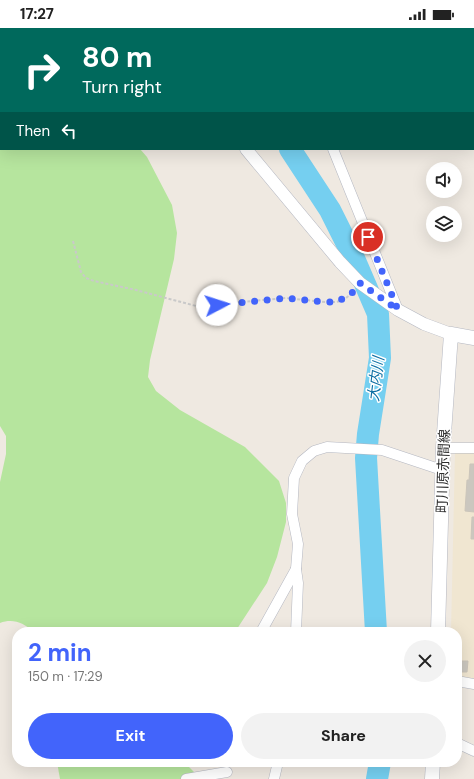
<!DOCTYPE html>
<meta charset="utf-8">
<style>
:root{--surface:#fff;--page:#f2f2f2;--text:#222;--muted:#767676;--accent:#4264fb}
body{margin:0;font-family:"DM Sans","Noto Sans JP",sans-serif;background:var(--page);color:var(--text);height:100vh;display:flex;flex-direction:column;font-size:15px;white-space:nowrap}
*{box-sizing:border-box;margin:0}
p{font-size:13px;color:var(--muted)}
.icon{flex:none;width:22px;height:22px;fill:none;stroke:currentColor;stroke-width:2;stroke-linecap:round;stroke-linejoin:round}
.map{position:relative;flex:1;overflow:hidden}
.drawer{position:absolute;left:12px;top:599px;width:450px;height:140px;display:flex;flex-direction:column;background:var(--surface);border-radius:16px;box-shadow:0 4px 16px #0002}
.drawer>*{flex:none}
.guide{position:absolute;left:0px;top:0px;width:474px;height:122px;box-shadow:0 4px 16px #0002;background:#00695c;color:#fff;overflow:hidden}
.fabs{position:absolute;left:426px;top:134px;display:grid;gap:8px}
.fabs a{display:grid;place-items:center;width:36px;height:36px;border-radius:50%;background:var(--surface);box-shadow:0 4px 16px #0002;font-size:20px}
.pin{position:absolute;display:grid;place-items:center;width:34px;height:34px;color:#fff;margin:-17px;border:2px solid #fff;border-radius:50%;box-shadow:0 1px 4px #0007}
.me{position:absolute;width:44px;margin:-22px;rotate:85deg;stroke-linejoin:round;filter:drop-shadow(0 0 3px #0008)}
.turn{display:flex;align-items:center;gap:14px;height:84px;padding:0 16px;font-size:18px}
.turn .icon{width:52px;height:52px;stroke-width:2.5}
.turn b{display:block;font-size:28px;line-height:34px}
.then{display:flex;align-items:center;height:38px;padding:0 16px;background:#0003;gap:8px;font-size:15px}
.round{display:grid;place-items:center;flex:none;width:42px;height:42px;border-radius:21px;background:var(--page)}
.headline{display:flex;align-items:center;justify-content:space-between;height:68px;padding:0 16px}
h1{font-size:24px;font-weight:700;line-height:30px;color:var(--accent)}
.action{display:flex;gap:8px;margin-top:auto;padding:8px 16px}
.action a{flex:1;height:46px;border-radius:24px;background:var(--accent);color:#fff;font-size:16px;font-weight:700;line-height:46px;text-align:center}
.action a+a{background:var(--page);color:var(--text)}
.status{display:flex;justify-content:space-between;align-items:center;height:28px;padding:0 20px;background:var(--surface);direction:ltr}
.status svg{height:11px;fill:currentColor}
.map>svg:first-child{display:block}
.education{fill:#f0e6d1}
.green{fill:#b6e59e}
.lines{fill:none;stroke-linecap:round;stroke-linejoin:round}
.river{stroke:#75cff0;stroke-width:22}
.building{fill:#cbc7bf;stroke:#cbc5ba}
.minor-casing{stroke:#b4b7c1;stroke-width:11}
.tertiary-casing{stroke:#b4b7c1;stroke-width:13}
.secondary-casing{stroke:#b4b7c1;stroke-width:15}
.primary-casing{stroke:#c9c9c9;stroke-width:16}
.path{stroke:#c9c9c9;stroke-width:2;stroke-dasharray:3 2;stroke-linecap:butt}
.minor{stroke:#fff;stroke-width:10}
.tertiary{stroke:#fff;stroke-width:12}
.secondary{stroke:#fff;stroke-width:14}
.primary{stroke:#f2d163;stroke-width:15}
.route{stroke:#4264fb;stroke-width:7;stroke-dasharray:0 12.6}
.labels{text-anchor:middle;dominant-baseline:central;stroke-width:3;stroke-linejoin:round;paint-order:stroke}
.street-label{font-size:14px;fill:#2e2e2e;stroke:#fff}
.water-label{font-size:15px;font-style:italic;fill:#0d6fa3;stroke:#fff}
</style>
<div class="status"><b>17:27</b><svg viewBox="0 0 49 12"><path d="M0 12V9h3v3zM5 12V6h3v6zM10 12V3h3v9zM15 12V0h3v12zM26 1h20v11H26zM47 4h2v5h-2z"/></svg></div>
<div class="map">
<svg width="474" height="751" viewBox="0 0 474 751">
<rect width="100%" height="100%" fill="#efe9e1"/>
<path class="education" d="M 455,424 L 474,425 L 474,652 L 457,649 L 457,604 L 451,604 Z"/>
<g class="green">
<path d="M 0,0 L 25,1 L 1,1 L 1,121 L 140,121 L 147,129 L 172,177 L 177,205 L 174,231 L 150,332 L 148,349 L 156,363 L 180,382 L 245,419 L 279,453 L 286,475 L 286,494 L 277,529 L 267,555 L 235,604 L 34,604 C 24,595 13,590 0,595 L 0,454 L 6,426 L 6,408 L 0,398 Z"/>
<path d="M 57,734 L 184,734 L 201,751 L 60,751 Z"/>
</g>
<g class="lines">
<g class="river">
<path d="M 243,0 L 245,1"/>
<path d="M 473,54 L 474,54"/>
<path d="M 290,121 L 330,182 L 353,228 L 378,286 L 380,330 L 368,406 L 366,430 L 376,604"/>
<path d="M 377,751 L 380,734"/>
</g>
</g>
<g class="building">
<path d="M 470,436 L 474,436 L 474,484 L 465,483 L 467,452 L 469,452 Z"/>
<path d="M 472,489 L 474,489 L 474,511 L 471,511 Z"/>
<path d="M 461,633 L 468,633 L 467,644 L 461,644 Z"/>
</g>
<g class="lines">
<defs>
<g id="minor">
<path d="M 390,0 L 392,1"/>
<path d="M 473,21 L 474,21"/>
<path d="M 333,121 L 398,282"/>
<path d="M 443,420 L 474,420"/>
<path d="M 261,604 L 296,541"/>
<path d="M 296,604 L 298,555 L 296,541 L 298,516 L 292,486 L 294,450 L 302,433 L 314,423 L 327,419 L 382,422 L 442,442"/>
<path d="M 457,653 L 474,656"/>
<path d="M 457,715 L 474,723"/>
<path d="M 186,751 L 227,744"/>
<path d="M 274,751 L 278,734"/>
</g>
<g id="tertiary">
<path d="M 195,1 L 195,0"/>
<path d="M 246,121 L 340,234 L 360,255 L 398,282 L 424,296 L 451,306"/>
</g>
<g id="secondary">
<path d="M 438,604 L 443,420 L 451,306 L 474,310"/>
<path d="M 432,751 L 433,734"/>
</g>
<g id="primary">
<path d="M 155,0 L 156,1"/>
<path d="M 473,87 L 474,87"/>
</g>
</defs>
<use href="#minor" class="minor-casing"/>
<use href="#tertiary" class="tertiary-casing"/>
<use href="#secondary" class="secondary-casing"/>
<use href="#primary" class="primary-casing"/>
<path class="path" d="M 73,213 L 81,244 L 86,250 L 94,253 L 136,262 L 196,278 L 286,270 L 325,274 L 337,274 L 346,270 L 353,264"/>
<use href="#minor" class="minor"/>
<use href="#tertiary" class="tertiary"/>
<use href="#secondary" class="secondary"/>
<use href="#primary" class="primary"/>
</g>
<g class="lines">
<path class="route" d="M 217,277 L 286,270 L 325,274 L 337,274 L 352,265 L 360,255 L 398,282 L 368,209"/>
</g>
<g class="labels">
<g class="street-label">
<text transform="translate(443 443) rotate(-88)">町川原赤間線</text>
</g>
<g class="water-label">
<text transform="translate(376 351) rotate(-83)">大内川</text>
</g>
</g>
</svg>
<div class="fabs">
<a><svg class="icon" aria-label="sound" viewBox="0 0 24 24"><path d="M4 9h4l5-4v14l-5-4H4zM17 9q2 3 0 6"/></svg></a>
<a><svg class="icon" aria-label="layers" viewBox="0 0 24 24"><path d="M12 4l9 5-9 5-9-5zM3 14l9 5 9-5"/></svg></a>
</div>
<div class="pin" style="left:368px;top:209px;background:#d93025"><svg class="icon" aria-label="arrive" viewBox="0 0 24 24"><path d="M6 21V4h12l-3 4 3 4H6"/></svg></div>
<svg class="me" style="left:217px;top:277px" viewBox="-20 -20 40 40"><circle r="19" fill="#fff"/><path d="M0-13L10 11 0 6-10 11z" fill="#4264fb"/></svg>
<div class="guide">
<div class="turn"><svg class="icon" aria-label="right" viewBox="0 0 24 24"><path d="M7 20v-9h11M14 6l5 5-5 5"/></svg><div><b>80 m</b>Turn right</div></div>
<div class="then">Then<svg class="icon" aria-label="left" viewBox="0 0 24 24"><path d="M17 20v-9H6M10 6l-5 5 5 5"/></svg></div>
</div>
<section class="drawer">
<div class="headline"><div><h1>2 min</h1><p>150 m · 17:29</p></div><a class="round"><svg class="icon" aria-label="close" viewBox="0 0 24 24"><path d="M6 6l12 12M18 6L6 18"/></svg></a></div>
<div class="action"><a>Exit</a><a>Share</a></div>
</section>
</div>
